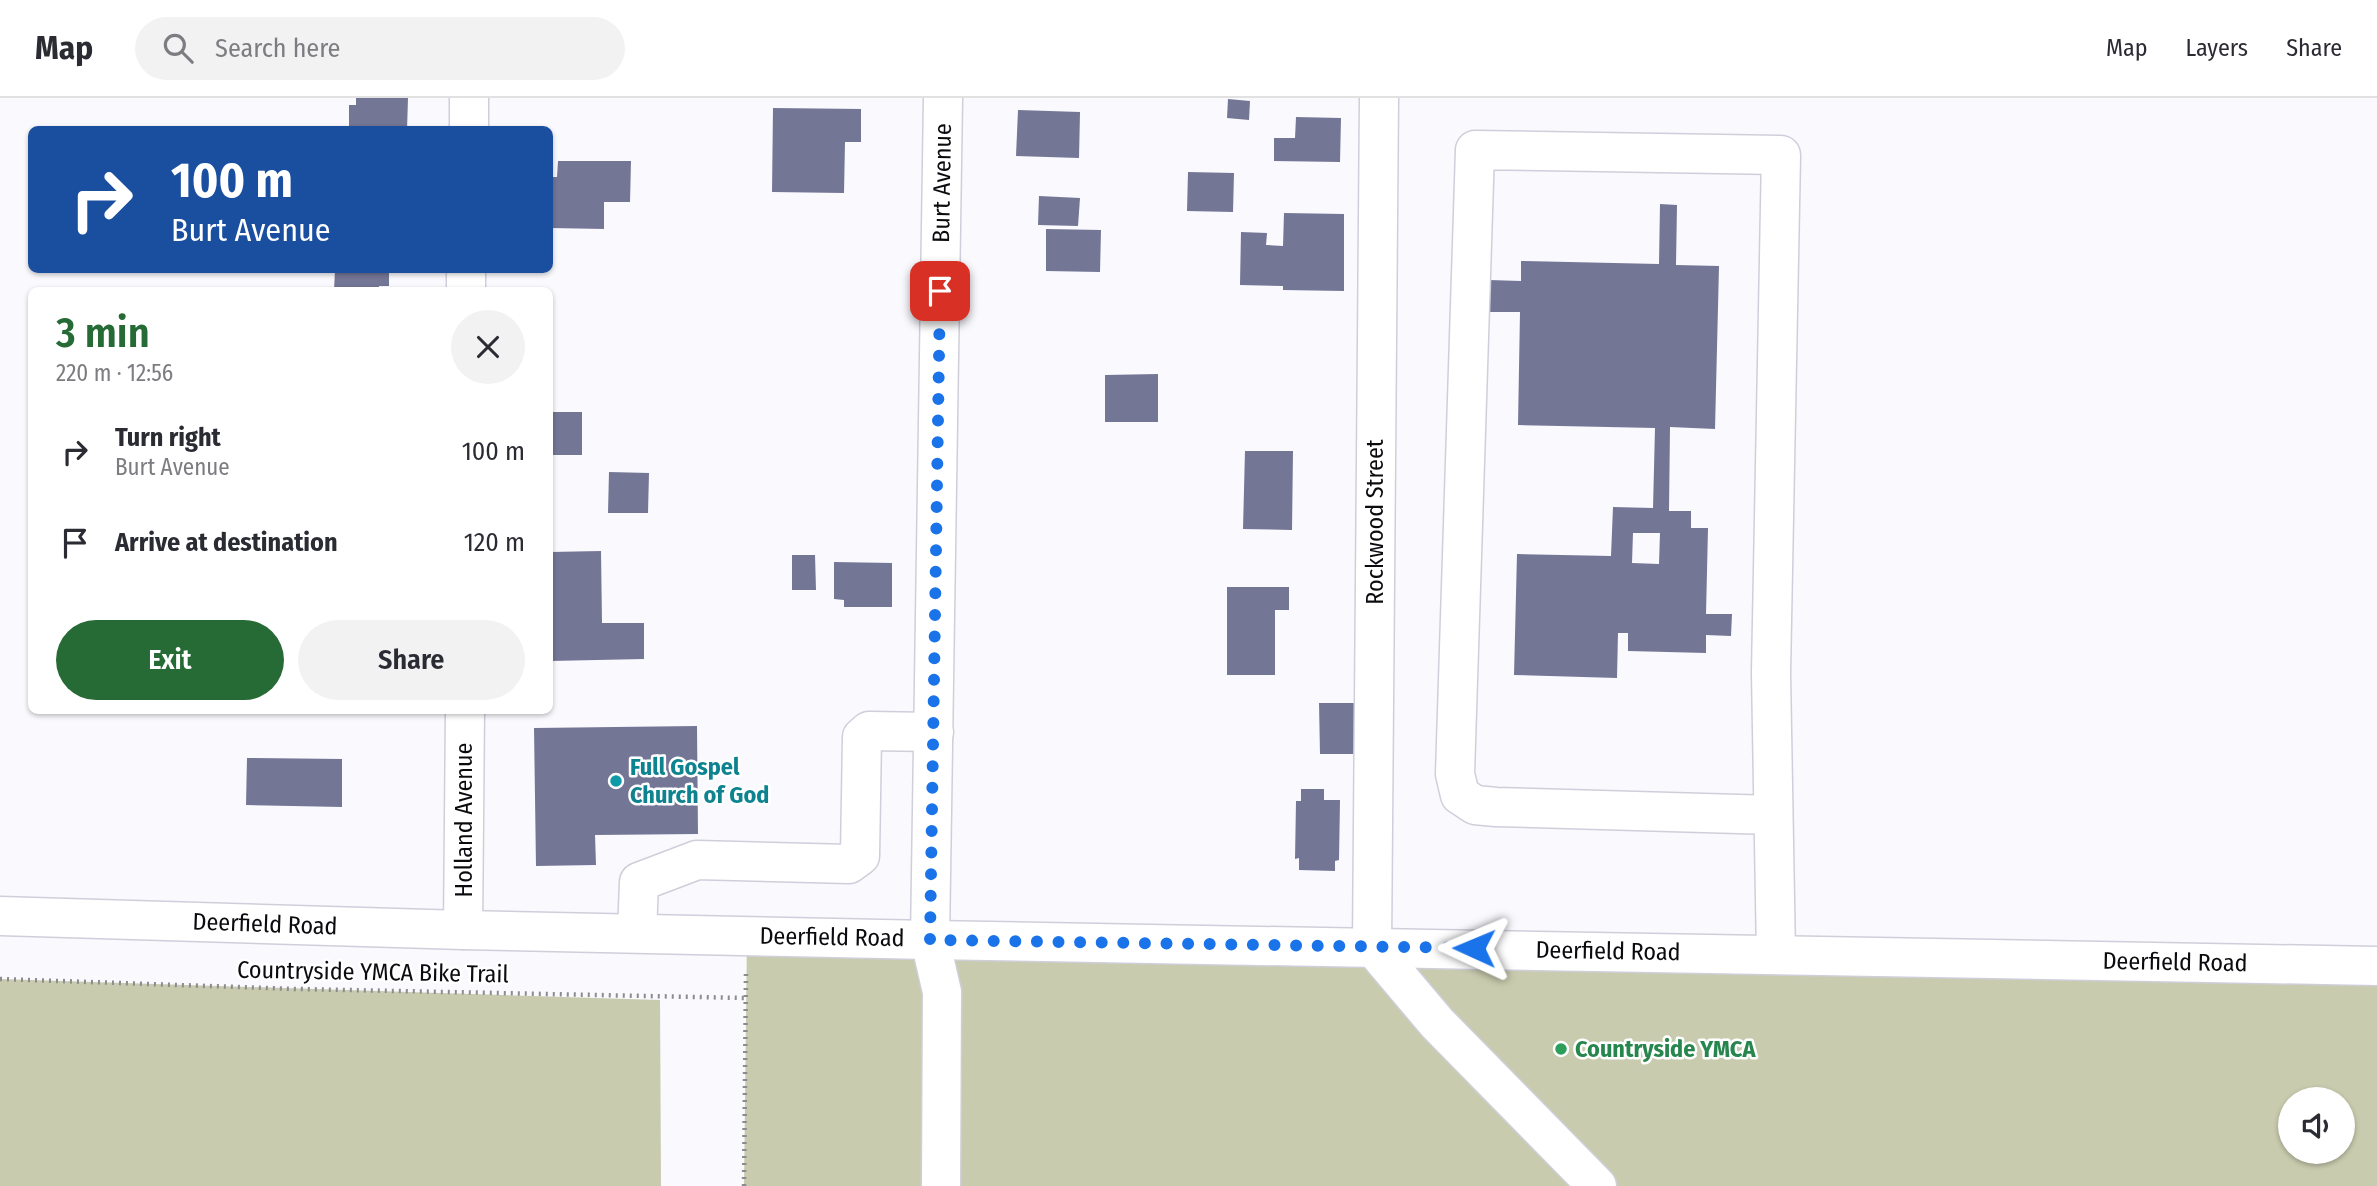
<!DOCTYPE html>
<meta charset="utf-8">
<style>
:root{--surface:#fff;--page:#f2f2f3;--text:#2b2b33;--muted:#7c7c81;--line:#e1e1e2;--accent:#266b36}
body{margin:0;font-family:"Fira Sans Condensed",sans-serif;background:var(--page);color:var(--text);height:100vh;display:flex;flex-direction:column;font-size:26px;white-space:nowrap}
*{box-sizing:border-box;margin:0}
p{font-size:23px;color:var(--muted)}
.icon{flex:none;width:38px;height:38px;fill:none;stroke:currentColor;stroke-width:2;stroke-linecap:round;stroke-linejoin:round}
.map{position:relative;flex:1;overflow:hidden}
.sheet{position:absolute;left:28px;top:189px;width:525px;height:427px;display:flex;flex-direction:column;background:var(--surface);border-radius:10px;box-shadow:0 2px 5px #0004}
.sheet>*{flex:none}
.banner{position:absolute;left:28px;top:28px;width:525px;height:147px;border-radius:10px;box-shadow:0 2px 5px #0004;background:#1a4fa0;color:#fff;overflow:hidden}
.buttons{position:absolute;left:2278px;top:989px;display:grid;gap:14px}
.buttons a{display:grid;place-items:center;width:77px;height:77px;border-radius:50%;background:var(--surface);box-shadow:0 2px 5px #0004;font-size:35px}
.pin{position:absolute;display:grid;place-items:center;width:60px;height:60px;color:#fff;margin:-30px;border-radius:14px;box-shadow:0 4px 10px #0006}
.me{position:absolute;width:77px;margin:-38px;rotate:271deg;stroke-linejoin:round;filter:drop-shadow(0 0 5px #0008)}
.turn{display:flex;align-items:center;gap:24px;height:147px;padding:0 28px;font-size:32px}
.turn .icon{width:91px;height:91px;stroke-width:2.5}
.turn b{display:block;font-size:49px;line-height:60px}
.round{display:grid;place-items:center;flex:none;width:74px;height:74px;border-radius:37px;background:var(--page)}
.summary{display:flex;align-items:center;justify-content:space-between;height:119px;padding:0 28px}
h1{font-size:42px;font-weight:600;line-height:52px;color:var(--accent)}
.cta{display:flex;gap:14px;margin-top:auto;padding:14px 28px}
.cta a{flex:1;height:80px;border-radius:42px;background:var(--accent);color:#fff;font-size:28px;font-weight:600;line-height:80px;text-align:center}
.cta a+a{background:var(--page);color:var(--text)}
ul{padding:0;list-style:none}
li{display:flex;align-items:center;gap:21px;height:91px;padding:0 28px}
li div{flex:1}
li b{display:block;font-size:26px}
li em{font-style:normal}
header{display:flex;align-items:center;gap:42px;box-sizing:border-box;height:98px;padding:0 35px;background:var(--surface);border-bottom:2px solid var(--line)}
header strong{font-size:33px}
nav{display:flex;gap:38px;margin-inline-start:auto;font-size:24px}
.search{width:490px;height:63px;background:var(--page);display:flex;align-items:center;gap:18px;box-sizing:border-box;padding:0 24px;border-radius:38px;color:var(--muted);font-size:26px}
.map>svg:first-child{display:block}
.green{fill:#c8cbad;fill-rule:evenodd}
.building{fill:#747696;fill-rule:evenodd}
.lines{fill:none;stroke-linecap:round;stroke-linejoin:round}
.minor-casing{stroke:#cfcfdb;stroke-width:41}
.path{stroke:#8b8b90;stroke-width:4.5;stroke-dasharray:2 5;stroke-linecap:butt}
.minor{stroke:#fff;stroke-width:38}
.route{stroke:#1a73e8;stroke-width:12;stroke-dasharray:0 21.6}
.culture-dot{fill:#0f9aa8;stroke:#fff;stroke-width:2.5}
.leisure-dot{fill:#2e9e5b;stroke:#fff;stroke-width:2.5}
.labels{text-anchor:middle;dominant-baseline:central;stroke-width:5;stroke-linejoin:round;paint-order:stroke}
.street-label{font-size:24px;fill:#0b0b0f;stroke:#fff}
.culture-label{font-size:24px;font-weight:bold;fill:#0d838f;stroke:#fff;text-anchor:start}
.leisure-label{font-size:24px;font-weight:bold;fill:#27864d;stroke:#fff;text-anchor:start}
</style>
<header>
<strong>Map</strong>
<div class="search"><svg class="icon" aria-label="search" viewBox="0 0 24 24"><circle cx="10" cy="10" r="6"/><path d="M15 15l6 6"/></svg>Search here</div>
<nav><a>Map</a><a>Layers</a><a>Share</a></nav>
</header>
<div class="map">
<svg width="2377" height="1088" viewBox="0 0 2377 1088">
<rect width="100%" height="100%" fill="#f9f9fe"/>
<g class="green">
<path d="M 747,837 L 2377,868 L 2377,1088 L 744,1088 ZM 2291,1001 L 2343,1001 L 2343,1054 L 2291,1054 Z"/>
<path d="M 0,881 L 660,902 L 661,1088 L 0,1088 Z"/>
</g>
<g class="building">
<path d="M 356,0 L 408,0 L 407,32 L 349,32 L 349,7 L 356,7 Z"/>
<path d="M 1228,1 L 1250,3 L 1249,22 L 1227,20 Z"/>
<path d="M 773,10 L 861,11 L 861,44 L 845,44 L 844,95 L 772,94 Z"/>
<path d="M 1018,12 L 1080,14 L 1079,60 L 1016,58 Z"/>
<path d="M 1296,19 L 1341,20 L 1340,64 L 1274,63 L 1274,40 L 1295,40 Z"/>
<path d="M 558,63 L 631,63 L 630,104 L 604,104 L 604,131 L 550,130 L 550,79 L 557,79 Z"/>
<path d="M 1188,74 L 1234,75 L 1233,114 L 1187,113 Z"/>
<path d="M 1039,98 L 1080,100 L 1078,128 L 1038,127 Z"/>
<path d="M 1660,106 L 1677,107 L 1676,167 L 1719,168 L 1715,331 L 1670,329 L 1669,413 L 1691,413 L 1691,430 L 1708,430 L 1706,516 L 1732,516 L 1731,538 L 1706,537 L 1706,555 L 1628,553 L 1628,535 L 1618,535 L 1617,580 L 1514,577 L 1517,456 L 1611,458 L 1613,409 L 1653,410 L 1655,330 L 1518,327 L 1520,214 L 1488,214 L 1489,182 L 1521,183 L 1521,163 L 1659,166 ZM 1633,435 L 1660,435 L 1659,466 L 1632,465 Z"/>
<path d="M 1284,115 L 1344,116 L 1344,193 L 1283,192 L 1283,188 L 1240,187 L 1241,134 L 1267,135 L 1266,147 L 1283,148 Z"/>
<path d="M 1046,131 L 1101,132 L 1100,174 L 1046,173 Z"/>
<path d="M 335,172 L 389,172 L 389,188 L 379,188 L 379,192 L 334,192 Z"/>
<path d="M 1158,276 L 1158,324 L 1105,324 L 1105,277 Z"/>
<rect x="550" y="314" width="32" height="43"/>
<path d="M 1245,353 L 1293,353 L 1292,432 L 1243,431 Z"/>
<path d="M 609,374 L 649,375 L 648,415 L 608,415 Z"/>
<path d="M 601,453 L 602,525 L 644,525 L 644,561 L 550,563 L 550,454 Z"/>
<path d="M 792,457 L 815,457 L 816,492 L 792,492 Z"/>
<path d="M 834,464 L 892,465 L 892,509 L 844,509 L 844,502 L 834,501 Z"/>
<path d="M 1227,489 L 1289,489 L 1289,512 L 1275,512 L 1275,577 L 1227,577 Z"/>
<path d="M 1319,605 L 1355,605 L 1356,656 L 1320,656 Z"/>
<path d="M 697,628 L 698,736 L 595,737 L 596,767 L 536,768 L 534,630 Z"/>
<path d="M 247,660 L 342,661 L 342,709 L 246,707 Z"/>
<path d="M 1301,691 L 1324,691 L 1324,702 L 1340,702 L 1339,762 L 1335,763 L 1335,773 L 1299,772 L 1299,760 L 1295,761 L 1296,703 L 1301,703 Z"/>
</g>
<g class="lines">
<defs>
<g id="minor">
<path d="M 469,32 L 469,0"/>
<path d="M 466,192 L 466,172"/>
<path d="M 1773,717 L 1496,709 L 1475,707 L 1460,697 L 1455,676 L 1475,52 L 1781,57 L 1771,575 L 1776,857"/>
<path d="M 0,818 L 463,832 L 930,842 L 2377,868"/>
<path d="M 463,832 L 465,612"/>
<path d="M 637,835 L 639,784 L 697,762 L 849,766 L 860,758 L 862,639 L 869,633 L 934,634"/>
<path d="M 1372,848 L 1379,0"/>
<path d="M 1372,848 L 1437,925 L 1597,1088"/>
<path d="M 941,1088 L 942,894 L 930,842 L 943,0"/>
</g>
</defs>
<use href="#minor" class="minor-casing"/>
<g class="path">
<path d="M 0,881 L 297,891 L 746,900"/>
<path d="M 744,1088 L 746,874"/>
</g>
<use href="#minor" class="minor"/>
</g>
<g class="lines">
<path class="route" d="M 940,193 L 930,842 L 1474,850"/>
</g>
<circle class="culture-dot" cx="616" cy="683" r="7"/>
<circle class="leisure-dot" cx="1561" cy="951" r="7"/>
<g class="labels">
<g class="street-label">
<text transform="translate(942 85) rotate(-89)">Burt Avenue</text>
<text transform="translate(1375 424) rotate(-90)">Rockwood Street</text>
<text transform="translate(464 722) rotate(-90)">Holland Avenue</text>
<text transform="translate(265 826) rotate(2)">Deerfield Road</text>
<text transform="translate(832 839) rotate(1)">Deerfield Road</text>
<text transform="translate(1608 853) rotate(1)">Deerfield Road</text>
<text transform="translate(2175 864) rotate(1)">Deerfield Road</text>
<text transform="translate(373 874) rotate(1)">Countryside YMCA Bike Trail</text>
</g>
<g class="culture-label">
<text x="630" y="669">Full Gospel<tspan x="630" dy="28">Church of God</tspan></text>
</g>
<g class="leisure-label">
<text x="1575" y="951">Countryside YMCA</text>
</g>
</g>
</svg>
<div class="buttons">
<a><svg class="icon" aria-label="sound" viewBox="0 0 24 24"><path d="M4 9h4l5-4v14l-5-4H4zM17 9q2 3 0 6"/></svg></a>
</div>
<div class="pin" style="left:940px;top:193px;background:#d93025"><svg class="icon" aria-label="arrive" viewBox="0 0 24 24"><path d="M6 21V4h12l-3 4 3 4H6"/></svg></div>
<svg class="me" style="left:1474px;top:850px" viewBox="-20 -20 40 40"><path d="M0-17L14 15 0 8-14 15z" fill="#1a73e8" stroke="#fff" stroke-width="4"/></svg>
<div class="banner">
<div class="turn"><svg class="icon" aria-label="right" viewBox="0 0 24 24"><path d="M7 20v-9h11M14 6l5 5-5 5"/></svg><div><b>100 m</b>Burt Avenue</div></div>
</div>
<section class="sheet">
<div class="summary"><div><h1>3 min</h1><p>220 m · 12:56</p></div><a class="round"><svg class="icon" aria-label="close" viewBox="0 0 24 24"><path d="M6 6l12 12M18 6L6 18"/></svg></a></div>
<ul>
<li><svg class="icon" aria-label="right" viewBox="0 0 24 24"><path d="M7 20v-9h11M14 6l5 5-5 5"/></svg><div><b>Turn right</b><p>Burt Avenue</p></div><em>100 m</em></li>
<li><svg class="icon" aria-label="arrive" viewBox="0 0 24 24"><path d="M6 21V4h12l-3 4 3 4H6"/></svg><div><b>Arrive at destination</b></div><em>120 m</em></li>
</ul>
<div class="cta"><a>Exit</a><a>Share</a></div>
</section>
</div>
